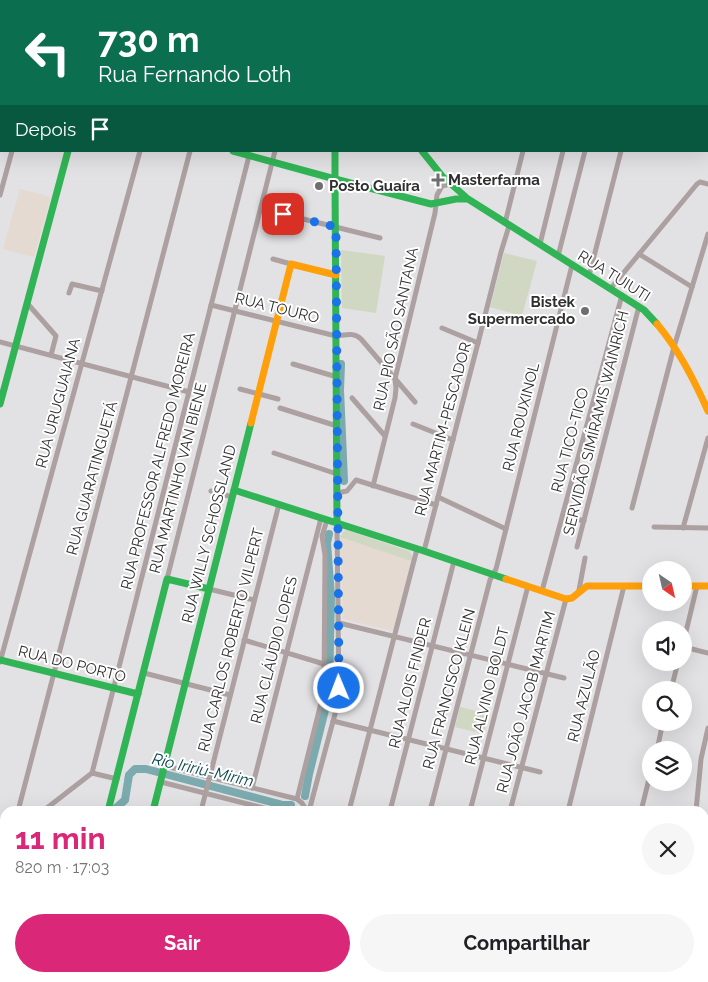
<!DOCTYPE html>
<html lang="pt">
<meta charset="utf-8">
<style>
:root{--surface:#fff;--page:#f6f6f6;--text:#202124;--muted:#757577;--accent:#db2777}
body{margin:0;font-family:Raleway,sans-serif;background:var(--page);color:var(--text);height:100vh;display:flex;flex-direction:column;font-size:19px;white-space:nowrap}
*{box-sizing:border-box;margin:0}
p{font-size:16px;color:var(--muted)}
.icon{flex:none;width:28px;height:28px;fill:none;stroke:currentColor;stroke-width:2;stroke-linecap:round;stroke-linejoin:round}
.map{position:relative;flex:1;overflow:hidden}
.sheet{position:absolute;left:0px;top:806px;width:709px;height:176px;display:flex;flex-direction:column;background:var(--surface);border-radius:15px 15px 0 0;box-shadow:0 5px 20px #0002}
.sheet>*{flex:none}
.banner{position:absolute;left:0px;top:0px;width:709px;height:152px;box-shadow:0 5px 20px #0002;background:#0b6e4f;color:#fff;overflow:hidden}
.needle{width:32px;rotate:146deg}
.tools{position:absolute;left:642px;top:561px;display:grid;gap:10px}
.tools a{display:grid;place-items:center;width:50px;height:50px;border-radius:50%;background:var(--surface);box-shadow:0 5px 20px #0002;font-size:25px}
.pin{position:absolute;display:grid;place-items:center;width:42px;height:42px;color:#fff;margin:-21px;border-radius:10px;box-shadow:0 2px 8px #0006}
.me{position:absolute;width:55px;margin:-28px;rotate:359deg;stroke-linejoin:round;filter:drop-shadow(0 0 4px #0008)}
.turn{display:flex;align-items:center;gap:18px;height:105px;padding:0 15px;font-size:22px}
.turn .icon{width:65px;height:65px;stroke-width:2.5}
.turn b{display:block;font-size:35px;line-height:42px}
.then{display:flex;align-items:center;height:48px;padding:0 15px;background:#0003;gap:10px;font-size:19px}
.round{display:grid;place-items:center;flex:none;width:52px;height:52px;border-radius:26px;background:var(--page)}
.summary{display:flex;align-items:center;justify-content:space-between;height:85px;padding:0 15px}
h1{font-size:30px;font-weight:700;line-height:38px;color:var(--accent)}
.action{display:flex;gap:10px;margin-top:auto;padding:10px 15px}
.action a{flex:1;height:58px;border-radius:30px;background:var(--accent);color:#fff;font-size:20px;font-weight:700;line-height:58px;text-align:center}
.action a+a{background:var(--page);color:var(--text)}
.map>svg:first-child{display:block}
.education{fill:#e4dad1}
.green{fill:#d0d8c3}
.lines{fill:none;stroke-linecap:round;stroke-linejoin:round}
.river{stroke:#7baaaf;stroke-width:8}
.street{stroke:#aca0a1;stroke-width:5}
.fast{stroke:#30b455;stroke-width:7}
.slow{stroke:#ff9f0a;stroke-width:7}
.jam{stroke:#e5322d;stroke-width:7}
.route{stroke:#1a73e8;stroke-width:9;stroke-dasharray:0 16.2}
.poi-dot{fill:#6e6d6f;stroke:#fff;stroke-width:2}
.labels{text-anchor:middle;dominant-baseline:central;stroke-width:4;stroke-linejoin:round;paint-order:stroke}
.poi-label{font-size:15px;font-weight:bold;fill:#302f30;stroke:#fff;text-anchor:start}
.street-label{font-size:15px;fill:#302f30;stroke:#fff}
.water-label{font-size:16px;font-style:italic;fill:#07474d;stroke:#fff}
</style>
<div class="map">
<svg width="708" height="982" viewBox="0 0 708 982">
<rect width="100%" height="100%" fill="#e2e1e3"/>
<g class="education">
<path d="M 20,189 L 51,197 L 34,257 L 3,249 Z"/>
<path d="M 340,537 L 411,561 L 393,631 L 343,619 Z"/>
</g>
<g class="green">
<path d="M 341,250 L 385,256 L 376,313 L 342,308 Z"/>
<path d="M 504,253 L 537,261 L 522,316 L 490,307 Z"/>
<path d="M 346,530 L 409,551 C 412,554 413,557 411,561 L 340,537 L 343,532 Z"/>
<path d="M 460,707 L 489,714 L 484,734 L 455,727 Z"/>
</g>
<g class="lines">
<g class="river">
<path d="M 341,364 L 340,390 L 344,481"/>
<path d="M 305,796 L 309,774 L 326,706 L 329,687 L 331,596 L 327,543 L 329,534"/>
<path d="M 105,811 L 116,808 L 125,800 L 129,775 L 135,769 L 146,769 L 283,805 L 291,805"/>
<path d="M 0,885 L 5,881"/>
</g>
<g class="street">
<path d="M 327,0 L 329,1"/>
<path d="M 521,0 L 526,1"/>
<path d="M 10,1 L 11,0"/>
<path d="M 52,1 L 52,0"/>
<path d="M 182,1 L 183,0"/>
<path d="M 230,1 L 230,0"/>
<path d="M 275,1 L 275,0"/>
<path d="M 313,1 L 314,0"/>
<path d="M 376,1 L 376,0"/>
<path d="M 468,1 L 468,0"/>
<path d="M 0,41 L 1,36"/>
<path d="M 0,195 L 12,151"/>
<path d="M 283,214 L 380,238"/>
<path d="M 505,223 L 523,151"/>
<path d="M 540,244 L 563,151"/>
<path d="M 639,254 L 692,287"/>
<path d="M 558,256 L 585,151"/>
<path d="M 273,259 L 291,264"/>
<path d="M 589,276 L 621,151"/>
<path d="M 611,288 L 697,184 L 700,182 L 708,184"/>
<path d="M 69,293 L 72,284 L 102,291"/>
<path d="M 27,303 L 56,336 L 51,355"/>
<path d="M 211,305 L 336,336 C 346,335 354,332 361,339 L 415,402"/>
<path d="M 442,328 L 478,343"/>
<path d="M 0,342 L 189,392"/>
<path d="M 293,364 L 337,377"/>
<path d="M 240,389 L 278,399"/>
<path d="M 352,398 L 385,436"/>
<path d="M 280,408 L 337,426"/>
<path d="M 413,424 L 453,440"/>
<path d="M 274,453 L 337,474"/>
<path d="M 373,486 L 395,398 L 396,388 L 395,379 L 435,213 L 437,195 L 442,186 L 450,184"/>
<path d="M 211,491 L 232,497"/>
<path d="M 337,493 L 347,491 L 356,480 L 436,505"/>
<path d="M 438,497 L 506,529"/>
<path d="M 632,508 L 674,347 L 708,234"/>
<path d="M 563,515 L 584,521"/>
<path d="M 654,527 L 708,528"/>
<path d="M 683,528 L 708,438"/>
<path d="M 577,547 L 639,306"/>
<path d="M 424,551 L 478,343 L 501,252 L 509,226"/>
<path d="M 167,579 L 275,151"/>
<path d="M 209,589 L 254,600"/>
<path d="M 579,590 L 585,558"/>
<path d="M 542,591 L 622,295"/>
<path d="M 339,623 L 564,678"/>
<path d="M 244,640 L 324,664"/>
<path d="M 684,640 L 697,586"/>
<path d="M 684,647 L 708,653"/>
<path d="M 0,662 L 140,151"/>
<path d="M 144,673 L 230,695"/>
<path d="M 671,690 L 678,662"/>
<path d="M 333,721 L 540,772"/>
<path d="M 657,750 L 663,722"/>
<path d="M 165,766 L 297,799 L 302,803 L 307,811"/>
<path d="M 92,773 L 249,156"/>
<path d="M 161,782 L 275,811"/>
<path d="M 252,788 L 321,518"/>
<path d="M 297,799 L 324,691 L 325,555 L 322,536 L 327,520"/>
<path d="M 18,811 L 190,151"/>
<path d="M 43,811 L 92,773 L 117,779"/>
<path d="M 201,811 L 279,504"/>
<path d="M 309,811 L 339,699 L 337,523"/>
<path d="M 349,811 L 417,549"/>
<path d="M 390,811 L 454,561"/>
<path d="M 430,811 L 490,580 L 496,569 L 572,265"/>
<path d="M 470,811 L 528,586"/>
<path d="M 510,811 L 566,599"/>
<path d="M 568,811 L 624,586"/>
<path d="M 641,811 L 651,771"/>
<path d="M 696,811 L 701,759 L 708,728"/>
<path d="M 0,833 L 5,831"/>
<path d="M 704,844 L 708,845"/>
<path d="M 0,900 L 5,894"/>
<path d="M 0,934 L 5,936"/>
<path d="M 704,945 L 708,946"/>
<path d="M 182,978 L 201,982"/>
<path d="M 39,982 L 40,978"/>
<path d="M 158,982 L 159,978"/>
<path d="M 206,982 L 207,978"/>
<path d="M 348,982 L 348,978"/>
<path d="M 387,982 L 388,978"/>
<path d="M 427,982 L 428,978"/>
<path d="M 466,982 L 467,978"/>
<path d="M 525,982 L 526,978"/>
<path d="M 599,982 L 600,978"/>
<path d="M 659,982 L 660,978"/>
<path d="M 708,982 L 708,980"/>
</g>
<g class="fast">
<path d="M 233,151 L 335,179 L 337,523"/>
<path d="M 335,151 L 335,179 L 431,204 L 456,199 L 466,199"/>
<path d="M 422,151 L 442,176 L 468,199 L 644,310 L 657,324"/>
<path d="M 0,404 L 68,151"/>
<path d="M 234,490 L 424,551 L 506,579"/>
<path d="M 0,660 L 138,694"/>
<path d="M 108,811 L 167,579 L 209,589"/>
<path d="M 153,811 L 251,423"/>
<path d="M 110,982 L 111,978"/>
</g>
<g class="slow">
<path d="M 334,1 L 337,0"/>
<path d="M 0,87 L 1,87"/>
<path d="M 657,324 C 679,350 694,380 708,411"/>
<path d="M 251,423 L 291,264 L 336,275"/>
<path d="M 506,579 L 566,599 L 572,598 L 587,586 L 651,586"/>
<path d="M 684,586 L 708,586"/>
<path d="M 66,982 L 67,978"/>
</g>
<g class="jam">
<path d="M 108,0 L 108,1"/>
<path d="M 350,0 L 352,1"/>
</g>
</g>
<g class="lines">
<path class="route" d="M 283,214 L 336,227 L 339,688"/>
</g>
<g class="poi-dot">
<path d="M435.5 172.5h5v5h5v5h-5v5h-5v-5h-5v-5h5z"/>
<circle cx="319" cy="186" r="5"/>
<circle cx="585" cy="311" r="5"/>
</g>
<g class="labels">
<g class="poi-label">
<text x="448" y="180">Masterfarma</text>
<text x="329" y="186">Posto Guaíra</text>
<text x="575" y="302" text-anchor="end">Bistek<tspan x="575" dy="17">Supermercado</tspan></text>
</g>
<g class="street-label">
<text transform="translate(614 276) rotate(32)">RUA TUIUTI</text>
<text transform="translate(277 308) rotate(14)">RUA TOURO</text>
<text transform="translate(396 329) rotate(-78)">RUA PIO SÃO SANTANA</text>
<text transform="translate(58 403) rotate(-75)">RUA URUGUAIANA</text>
<text transform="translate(521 417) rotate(-76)">RUA ROUXINOL</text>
<text transform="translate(596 423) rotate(-76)">SERVIDÃO SIMÍRAMIS WAINRICH</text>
<text transform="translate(443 429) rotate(-75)">RUA MARTIM-PESCADOR</text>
<text transform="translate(570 440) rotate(-75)">RUA TICO-TICO</text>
<text transform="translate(158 461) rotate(-76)">RUA PROFESSOR ALFREDO MOREIRA</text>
<text transform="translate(92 478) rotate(-75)">RUA GUARATINGUETÁ</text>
<text transform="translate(178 478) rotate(-76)">RUA MARTINHO VAN BIENE</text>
<text transform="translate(209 534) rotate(-76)">RUA WILLY SCHOSSLAND</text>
<text transform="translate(231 640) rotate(-76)">RUA CARLOS ROBERTO VILPERT</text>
<text transform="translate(274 650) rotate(-76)">RUA CLÁUDIO LOPES</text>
<text transform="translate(72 664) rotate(14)">RUA DO PORTO</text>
<text transform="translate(410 683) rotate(-76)">RUA ALOIS FINDER</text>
<text transform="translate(449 689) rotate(-75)">RUA FRANCISCO KLEIN</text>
<text transform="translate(487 696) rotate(-76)">RUA ALVINO BOLDT</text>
<text transform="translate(584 696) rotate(-76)">RUA AZULÃO</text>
<text transform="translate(526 702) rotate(-75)">RUA JOÃO JACOB MARTIM</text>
</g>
<g class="water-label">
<text transform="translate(203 770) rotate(13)">Rio Iririú-Mirim</text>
</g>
</g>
</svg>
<div class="tools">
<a><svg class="needle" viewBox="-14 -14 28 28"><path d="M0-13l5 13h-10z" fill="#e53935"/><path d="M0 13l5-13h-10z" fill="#757577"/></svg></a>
<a><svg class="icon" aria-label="sound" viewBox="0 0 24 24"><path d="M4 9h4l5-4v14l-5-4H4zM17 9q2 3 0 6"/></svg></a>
<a><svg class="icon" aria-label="search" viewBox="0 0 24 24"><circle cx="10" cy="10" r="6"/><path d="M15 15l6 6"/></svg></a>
<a><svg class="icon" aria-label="layers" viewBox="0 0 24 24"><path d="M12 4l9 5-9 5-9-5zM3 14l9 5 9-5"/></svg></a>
</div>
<div class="pin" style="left:283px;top:214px;background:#d93025"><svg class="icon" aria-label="arrive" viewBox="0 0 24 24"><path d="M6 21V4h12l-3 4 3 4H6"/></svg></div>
<svg class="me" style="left:339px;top:688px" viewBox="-20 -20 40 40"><circle r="17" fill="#1a73e8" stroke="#fff" stroke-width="3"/><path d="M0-11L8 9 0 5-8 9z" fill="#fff"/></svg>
<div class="banner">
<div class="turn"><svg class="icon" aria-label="left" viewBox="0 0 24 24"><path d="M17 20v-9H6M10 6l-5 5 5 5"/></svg><div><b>730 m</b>Rua Fernando Loth</div></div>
<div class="then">Depois<svg class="icon" aria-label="arrive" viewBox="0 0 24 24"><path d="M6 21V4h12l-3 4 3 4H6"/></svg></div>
</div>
<section class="sheet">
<div class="summary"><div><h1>11 min</h1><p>820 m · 17:03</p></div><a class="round"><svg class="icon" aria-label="close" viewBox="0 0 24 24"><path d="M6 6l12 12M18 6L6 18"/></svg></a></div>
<div class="action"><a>Sair</a><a>Compartilhar</a></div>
</section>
</div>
